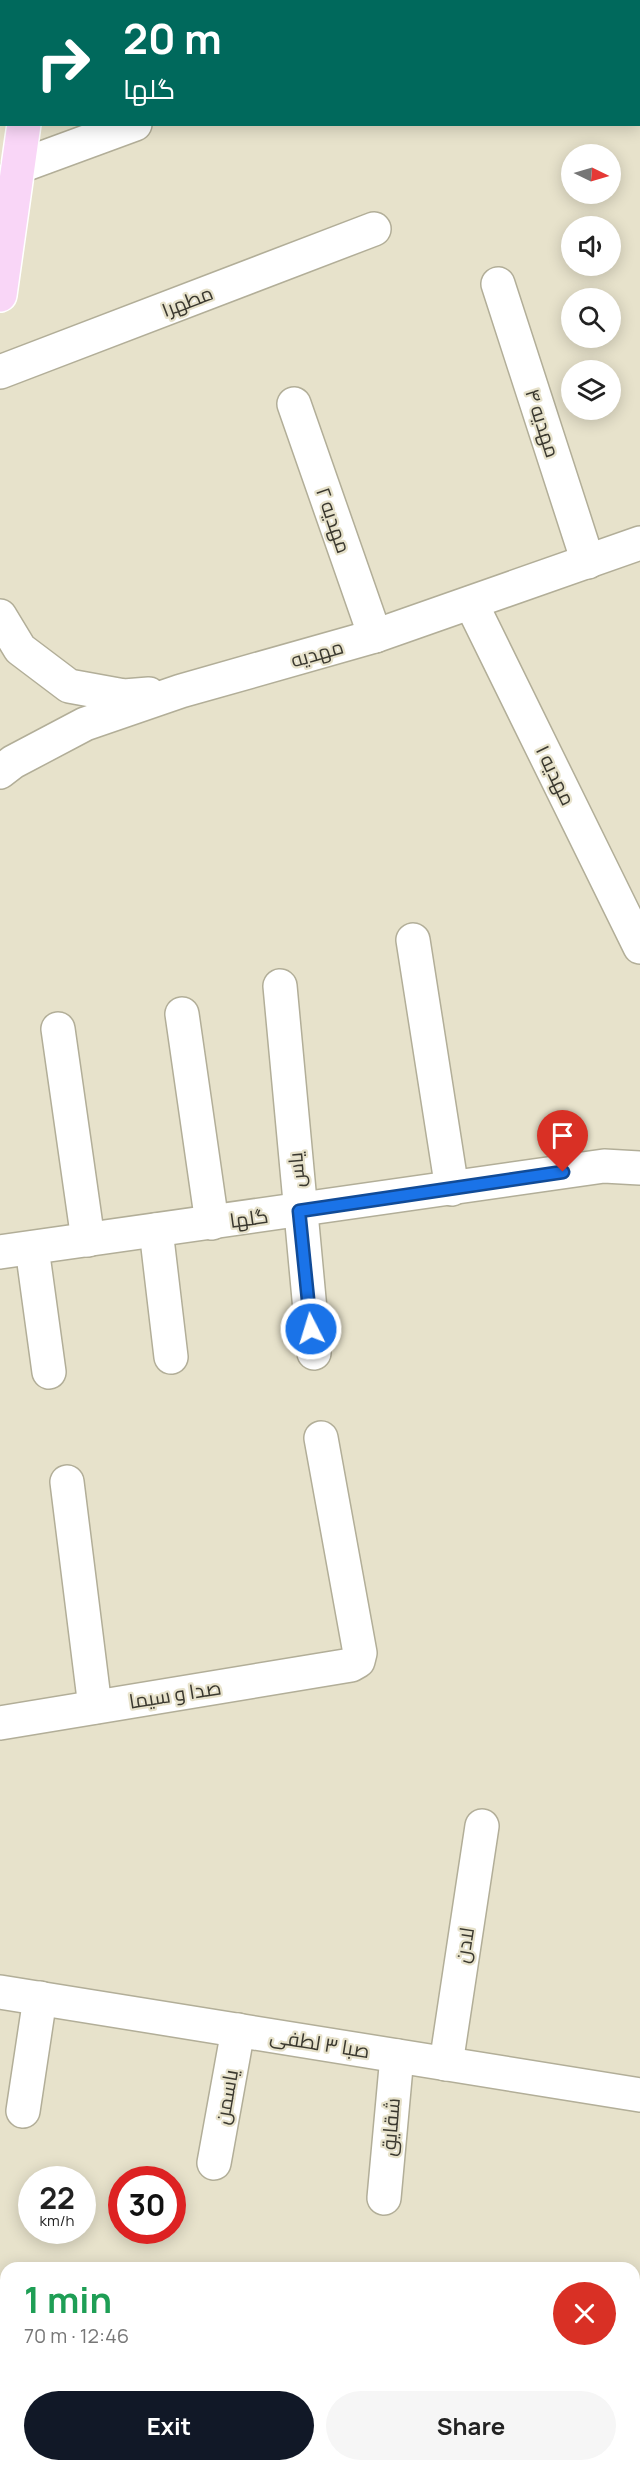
<!DOCTYPE html>
<meta charset="utf-8">
<style>
:root{--surface:#fff;--page:#f6f6f6;--text:#222;--muted:#767676;--accent:#111827}
body{margin:0;font-family:Manrope,Cairo,sans-serif;background:var(--page);color:var(--text);height:100vh;display:flex;flex-direction:column;font-size:22px;white-space:nowrap}
*{box-sizing:border-box;margin:0}
p{font-size:20px;color:var(--muted)}
.icon{flex:none;width:33px;height:33px;fill:none;stroke:currentColor;stroke-width:2;stroke-linecap:round;stroke-linejoin:round}
.map{position:relative;flex:1;overflow:hidden}
.panel{position:absolute;left:0px;top:2262px;width:640px;height:210px;display:flex;flex-direction:column;background:var(--surface);border-radius:18px 18px 0 0;box-shadow:0 3px 15px #0003}
.panel>*{flex:none}
.guide{position:absolute;left:0px;top:0px;width:640px;height:126px;box-shadow:0 3px 15px #0003;background:#00695c;color:#fff;overflow:hidden}
.needle{width:39px;rotate:95deg}
.tools{position:absolute;left:561px;top:144px;display:grid;gap:12px}
.tools a{display:grid;place-items:center;width:60px;height:60px;border-radius:50%;background:var(--surface);box-shadow:0 3px 15px #0003;font-size:30px}
.speed{position:absolute;left:18px;top:2166px;display:flex;gap:12px;font-size:30px;font-weight:700;text-align:center}
.speed>*{display:grid;place-content:center;width:78px;height:78px;border-radius:50%;background:var(--surface);box-shadow:0 3px 15px #0003;line-height:1}
.speed small{font-size:15px;font-weight:400}
.speed .limit{border:9px solid #d22;background:#fff;color:#111}
.pin{position:absolute;display:grid;place-items:center;width:51px;height:51px;color:#fff;margin:-62px -26px;border-radius:50% 50% 50% 0;rotate:-45deg;box-shadow:0 0 6px #0007}
.pin .icon{rotate:45deg}
.me{position:absolute;width:66px;margin:-33px;rotate:355deg;stroke-linejoin:round;filter:drop-shadow(0 0 4px #0008)}
.turn{display:flex;align-items:center;gap:21px;height:126px;padding:0 24px;font-size:27px}
.turn .icon{width:78px;height:78px;stroke-width:2.5}
.turn b{display:block;font-size:42px;line-height:51px}
.round{display:grid;place-items:center;flex:none;width:63px;height:63px;border-radius:32px;background:var(--page)}
.headline{display:flex;align-items:center;justify-content:space-between;height:102px;padding:0 24px}
h1{font-size:36px;font-weight:700;line-height:45px;color:#1e9e55}
.button{display:flex;gap:12px;margin-top:auto;padding:12px 24px}
.button a{flex:1;height:69px;border-radius:36px;background:var(--accent);color:#fff;font-size:24px;font-weight:700;line-height:69px;text-align:center}
.button a+a{background:var(--page);color:var(--text)}
.map>svg:first-child{display:block}
.lines{fill:none;stroke-linecap:round;stroke-linejoin:round}
.minor-casing{stroke:#b2ae98;stroke-width:36}
.major-casing{stroke:#fff;stroke-width:36}
.minor{stroke:#fff;stroke-width:33}
.major{stroke:#f9d6f7;stroke-width:33}
.route-casing{stroke:#114b97;stroke-width:15}
.route{stroke:#1a73e8;stroke-width:10}
.labels{text-anchor:middle;dominant-baseline:central;stroke-width:4.5;stroke-linejoin:round;paint-order:stroke}
.street-label{font-size:20px;fill:#3a382f;stroke:#e7e2cb}
</style>
<div class="map">
<svg width="640" height="2472" viewBox="0 0 640 2472">
<rect width="100%" height="100%" fill="#e7e2cb"/>
<g class="lines">
<defs>
<g id="minor">
<path d="M 478,0 L 479,2"/>
<path d="M 18,167 L 135,124"/>
<path d="M 498,284 L 588,562"/>
<path d="M 0,372 L 374,229"/>
<path d="M 294,404 L 375,636"/>
<path d="M 471,603 L 640,947"/>
<path d="M 0,616 L 20,649 L 69,686 L 124,696 L 149,694"/>
<path d="M 0,772 L 13,762 L 85,724 L 181,691 L 375,636 L 640,543"/>
<path d="M 413,940 L 452,1189"/>
<path d="M 280,986 L 314,1353"/>
<path d="M 182,1014 L 212,1223"/>
<path d="M 58,1029 L 88,1240"/>
<path d="M 156,1230 L 171,1357"/>
<path d="M 32,1248 L 49,1372"/>
<path d="M 0,1252 L 604,1166 L 640,1168"/>
<path d="M 67,1482 L 95,1707"/>
<path d="M 0,1723 L 351,1665 L 358,1661 L 360,1653 L 321,1438"/>
<path d="M 0,1992 L 640,2095"/>
<path d="M 446,2064 L 482,1826"/>
<path d="M 23,2111 L 40,1998"/>
<path d="M 214,2163 L 238,2030"/>
<path d="M 384,2198 L 397,2056"/>
<path d="M 283,2472 L 283,2466"/>
<path d="M 551,2472 L 551,2466"/>
</g>
<g id="major">
<path d="M 41,2 L 41,0"/>
<path d="M 0,295 L 24,124"/>
</g>
</defs>
<use href="#minor" class="minor-casing"/>
<use href="#major" class="major-casing"/>
<use href="#minor" class="minor"/>
<use href="#major" class="major"/>
</g>
<g class="lines">
<defs>
<path id="route" d="M 311,1329 L 299,1211 L 563,1172"/>
</defs>
<use href="#route" class="route-casing"/>
<use href="#route" class="route"/>
</g>
<g class="labels">
<g class="street-label">
<text transform="translate(187 301) rotate(-21)">مطهر۱</text>
<text transform="translate(543 423) rotate(72)">مهدیه ۴</text>
<text transform="translate(334 520) rotate(71)">مهدیه ۲</text>
<text transform="translate(317 653) rotate(-16)">مهدیه</text>
<text transform="translate(556 775) rotate(64)">مهدیه ۱</text>
<text transform="translate(296 1170) rotate(-95)">یاس</text>
<text transform="translate(249 1218) rotate(-8)">گلها</text>
<text transform="translate(175 1694) rotate(-9)">صدا و سیما</text>
<text transform="translate(464 1945) rotate(-81)">لادن</text>
<text transform="translate(320 2043) rotate(9)">صبا ۳ لطفی</text>
<text transform="translate(226 2097) rotate(-80)">یاسمن</text>
<text transform="translate(390 2127) rotate(-85)">شقایق</text>
</g>
</g>
</svg>
<div class="tools">
<a><svg class="needle" viewBox="-14 -14 28 28"><path d="M0-13l5 13h-10z" fill="#e53935"/><path d="M0 13l5-13h-10z" fill="#767676"/></svg></a>
<a><svg class="icon" aria-label="sound" viewBox="0 0 24 24"><path d="M4 9h4l5-4v14l-5-4H4zM17 9q2 3 0 6"/></svg></a>
<a><svg class="icon" aria-label="search" viewBox="0 0 24 24"><circle cx="10" cy="10" r="6"/><path d="M15 15l6 6"/></svg></a>
<a><svg class="icon" aria-label="layers" viewBox="0 0 24 24"><path d="M12 4l9 5-9 5-9-5zM3 14l9 5 9-5"/></svg></a>
</div>
<div class="speed"><div>22<small>km/h</small></div><div class="limit">30</div></div>
<div class="pin" style="left:563px;top:1172px;background:#d93025"><svg class="icon" aria-label="arrive" viewBox="0 0 24 24"><path d="M6 21V4h12l-3 4 3 4H6"/></svg></div>
<svg class="me" style="left:311px;top:1329px" viewBox="-20 -20 40 40"><circle r="17" fill="#1a73e8" stroke="#fff" stroke-width="3"/><path d="M0-11L8 9 0 5-8 9z" fill="#fff"/></svg>
<div class="guide">
<div class="turn"><svg class="icon" aria-label="right" viewBox="0 0 24 24"><path d="M7 20v-9h11M14 6l5 5-5 5"/></svg><div><b>20 m</b>گلها</div></div>
</div>
<section class="panel">
<div class="headline"><div><h1>1 min</h1><p>70 m · 12:46</p></div><a class="round" style="background:#d93025;color:#fff"><svg class="icon" aria-label="close" viewBox="0 0 24 24"><path d="M6 6l12 12M18 6L6 18"/></svg></a></div>
<div class="button"><a>Exit</a><a>Share</a></div>
</section>
</div>
